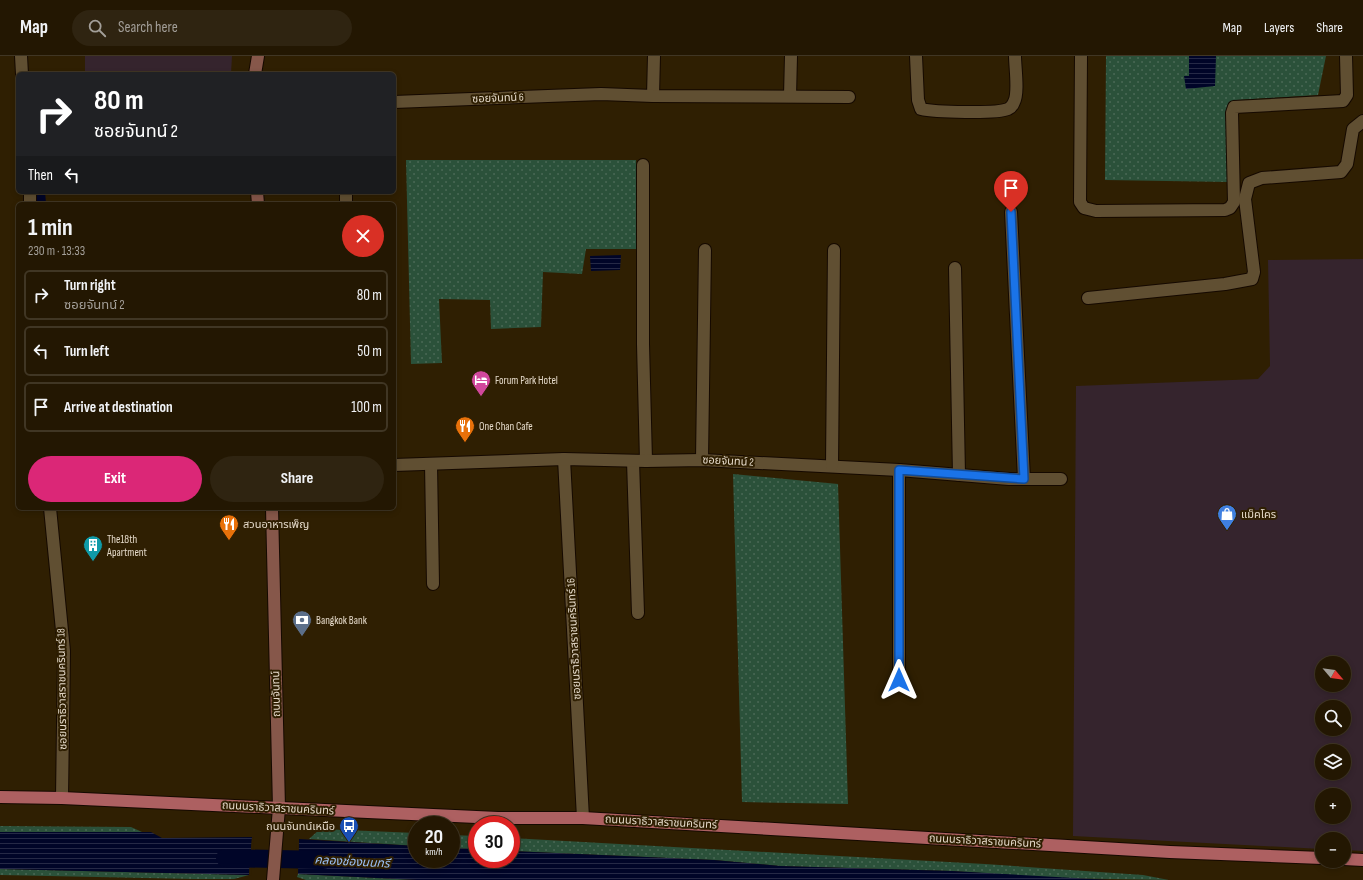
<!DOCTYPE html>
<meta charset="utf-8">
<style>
:root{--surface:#231702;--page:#2f2411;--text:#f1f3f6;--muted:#a39f99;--line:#403624;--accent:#db2777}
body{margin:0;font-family:"Sofia Sans Condensed","Noto Sans Thai",sans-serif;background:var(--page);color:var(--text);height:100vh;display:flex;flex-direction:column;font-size:15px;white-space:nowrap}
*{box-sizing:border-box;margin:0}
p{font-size:13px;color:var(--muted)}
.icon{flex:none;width:22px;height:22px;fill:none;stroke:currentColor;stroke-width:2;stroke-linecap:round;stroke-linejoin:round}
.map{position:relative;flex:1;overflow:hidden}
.side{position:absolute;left:16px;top:146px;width:380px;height:308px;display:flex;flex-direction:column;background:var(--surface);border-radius:6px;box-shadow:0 2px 6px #0003,0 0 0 1px var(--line)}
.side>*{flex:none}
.banner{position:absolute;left:16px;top:16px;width:380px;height:122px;border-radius:6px;box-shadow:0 2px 6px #0003,0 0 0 1px var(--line);background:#202124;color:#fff;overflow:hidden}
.needle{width:26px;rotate:119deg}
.tools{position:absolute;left:1315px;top:600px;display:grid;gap:8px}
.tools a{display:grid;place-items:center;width:36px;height:36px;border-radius:50%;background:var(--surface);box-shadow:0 2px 6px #0003,0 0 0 1px var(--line);font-size:20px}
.speed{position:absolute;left:408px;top:760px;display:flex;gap:8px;font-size:20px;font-weight:700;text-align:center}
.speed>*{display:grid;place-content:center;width:52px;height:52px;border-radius:50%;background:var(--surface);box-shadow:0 2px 6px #0003,0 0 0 1px var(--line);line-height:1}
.speed small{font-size:10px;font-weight:400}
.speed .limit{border:6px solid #d22;background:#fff;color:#111}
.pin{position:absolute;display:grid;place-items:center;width:34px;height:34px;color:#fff;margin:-41px -17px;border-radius:50% 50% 50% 0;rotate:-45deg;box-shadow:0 0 4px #0007}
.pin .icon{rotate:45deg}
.me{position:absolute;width:44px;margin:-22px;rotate:0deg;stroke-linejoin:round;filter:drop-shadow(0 0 3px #0008)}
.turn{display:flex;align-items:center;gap:14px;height:84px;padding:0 12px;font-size:18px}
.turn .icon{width:52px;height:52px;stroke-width:2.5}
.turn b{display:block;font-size:28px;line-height:34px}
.then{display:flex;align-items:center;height:38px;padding:0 12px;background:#0003;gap:8px;font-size:15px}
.round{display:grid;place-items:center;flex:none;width:42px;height:42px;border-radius:21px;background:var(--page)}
.headline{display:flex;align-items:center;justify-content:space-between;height:68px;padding:0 12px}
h1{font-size:24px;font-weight:700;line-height:30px}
.button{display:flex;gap:8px;margin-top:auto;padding:8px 12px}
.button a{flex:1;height:46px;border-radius:24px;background:var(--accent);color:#fff;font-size:16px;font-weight:700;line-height:46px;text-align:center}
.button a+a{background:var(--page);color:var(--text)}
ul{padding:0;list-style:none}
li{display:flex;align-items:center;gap:12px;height:50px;margin:0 8px 6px;padding:0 4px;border:2px solid var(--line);border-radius:6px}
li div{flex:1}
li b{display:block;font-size:15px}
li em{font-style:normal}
header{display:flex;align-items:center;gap:24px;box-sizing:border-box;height:56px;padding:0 20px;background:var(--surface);border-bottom:1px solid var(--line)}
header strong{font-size:19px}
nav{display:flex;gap:22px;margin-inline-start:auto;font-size:14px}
.search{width:280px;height:36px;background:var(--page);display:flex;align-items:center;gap:10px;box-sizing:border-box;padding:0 14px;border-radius:22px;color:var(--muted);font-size:15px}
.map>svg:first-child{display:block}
.commercial{fill:#35242d;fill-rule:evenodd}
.grass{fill:url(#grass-dots)}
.water{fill:url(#water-rules)}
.pier{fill:#2f1f02}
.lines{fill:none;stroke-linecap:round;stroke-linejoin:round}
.canal{stroke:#000528;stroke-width:18}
.street-casing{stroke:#150900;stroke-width:14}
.secondary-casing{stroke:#150900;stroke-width:14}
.primary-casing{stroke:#150900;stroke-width:14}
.street{stroke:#604f32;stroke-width:12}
.secondary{stroke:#86574a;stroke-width:12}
.primary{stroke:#ad6061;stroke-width:12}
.route-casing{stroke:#114b97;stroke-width:10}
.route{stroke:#1a73e8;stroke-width:7}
.labels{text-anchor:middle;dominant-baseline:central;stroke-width:4;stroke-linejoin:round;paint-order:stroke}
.street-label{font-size:11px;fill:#e4d9c9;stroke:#2f1f02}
.poi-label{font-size:11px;fill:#e4d9c9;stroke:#2f1f02;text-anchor:start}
.water-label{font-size:12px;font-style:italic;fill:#9bc1f6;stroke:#2f1f02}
</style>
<header>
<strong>Map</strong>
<div class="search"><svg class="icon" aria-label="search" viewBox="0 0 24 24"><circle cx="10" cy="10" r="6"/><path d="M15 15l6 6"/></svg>Search here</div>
<nav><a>Map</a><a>Layers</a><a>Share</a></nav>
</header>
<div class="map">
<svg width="1363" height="824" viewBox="0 0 1363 824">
<defs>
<pattern id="grass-dots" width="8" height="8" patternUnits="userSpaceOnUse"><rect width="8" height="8" fill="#2b513a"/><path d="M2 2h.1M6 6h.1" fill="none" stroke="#4a6955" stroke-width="1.8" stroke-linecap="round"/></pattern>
<pattern id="water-rules" width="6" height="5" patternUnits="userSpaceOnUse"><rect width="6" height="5" fill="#000528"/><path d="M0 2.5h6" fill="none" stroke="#252946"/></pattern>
</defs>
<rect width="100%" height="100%" fill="#2f1f02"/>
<g class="commercial">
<path d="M 85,0 L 232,0 L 231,18 L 85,18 Z"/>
<path d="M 1363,203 L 1363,795 L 1344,794 L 1344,783 L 1322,783 L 1322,793 L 1073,780 L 1076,330 L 1258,323 L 1270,310 L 1268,204 ZM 1322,607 L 1344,607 L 1344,629 L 1322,629 ZM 1322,651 L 1344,651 L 1344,673 L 1322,673 ZM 1322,695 L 1344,695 L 1344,717 L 1322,717 ZM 1322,739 L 1344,739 L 1344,761 L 1322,761 Z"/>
</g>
<g class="grass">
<path d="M 1106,0 L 1326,0 L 1318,39 L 1237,44 L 1228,126 L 1105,124 Z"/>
<path d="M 406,104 L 636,104 L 640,193 L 586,193 L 582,218 L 543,216 L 541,271 L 491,273 L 490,244 L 439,243 L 442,307 L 411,308 Z"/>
<path d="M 733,418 L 838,428 L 848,748 L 742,746 Z"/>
<path d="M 0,770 L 131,771 L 142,776 L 0,776 Z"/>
<path d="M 320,773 L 417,777 L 417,790 L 309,783 Z"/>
<path d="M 451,779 L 477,780 L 477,793 L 451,792 Z"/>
<path d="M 511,782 L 985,808 L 1143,819 L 1169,824 L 1053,822 L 952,815 L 780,810 L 714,804 L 511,795 Z"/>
<path d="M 0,813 L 249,819 L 234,823 L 194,823 L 0,819 Z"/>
<path d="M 298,818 L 417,824 L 306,824 L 297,821 Z"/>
</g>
<g class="water">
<path d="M 1189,0 L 1216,0 L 1215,30 L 1186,33 L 1184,20 L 1189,20 Z"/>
<path d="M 621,199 L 620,214 L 591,215 L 590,200 Z"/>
<path d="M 0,776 L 151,776 L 162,782 L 252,781 L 249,819 L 0,813 Z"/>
<path d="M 299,783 L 417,790 L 417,803 L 451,803 L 451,792 L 477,793 L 477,803 L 511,803 L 511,795 L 714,804 L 780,810 L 952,815 L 1110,824 L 417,824 L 298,818 Z"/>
</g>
<g class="pier">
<path d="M 252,781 L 254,782 L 251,820 L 249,819 Z"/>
<path d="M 297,783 L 299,783 L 297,820 L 296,818 Z"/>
</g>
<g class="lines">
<g class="canal">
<path d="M 36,136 L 37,148"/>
<path d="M 225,802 L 323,804"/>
</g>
<defs>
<g id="street">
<path d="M 21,0 L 22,18"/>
<path d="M 916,0 L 918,44 L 921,53 C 934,56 997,58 1008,53 C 1010,52 1013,49 1014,46 C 1019,37 1015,11 1015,0"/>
<path d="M 1081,0 L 1080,146 L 1084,152 L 1096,155 L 1225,154 L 1230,152 L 1234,146 L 1232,57 L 1234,51 L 1343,45 L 1347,39 L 1346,0"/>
<path d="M 653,40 L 654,0"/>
<path d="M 790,40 L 791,0"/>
<path d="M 394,46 L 601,38 L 653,40 L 849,41"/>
<path d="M 643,109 L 643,288 L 646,405"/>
<path d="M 30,136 L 30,148"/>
<path d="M 346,136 L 346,148"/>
<path d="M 1011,156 L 1024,423"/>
<path d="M 955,212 L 959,419"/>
<path d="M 1088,242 L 1225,228 L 1252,223 L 1254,216 L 1245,143 L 1249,127 L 1262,122 L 1341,116 L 1347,108 L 1353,73 L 1363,65"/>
<path d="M 564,403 L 583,762"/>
<path d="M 702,404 L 705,194"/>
<path d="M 633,405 L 638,557"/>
<path d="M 431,408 L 433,528"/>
<path d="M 394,409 L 564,403 L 646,405 L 702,404 L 899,414 L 1009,423 L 1061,423"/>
<path d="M 832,410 L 834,194"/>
<path d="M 899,414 L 899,624"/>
<path d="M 50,452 L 64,595 L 62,742"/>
</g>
<g id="secondary">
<path d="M 255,18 L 258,0"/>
<path d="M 257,136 L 258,148"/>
<path d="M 272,452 L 279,752 L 273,824"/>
</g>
<g id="primary">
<path d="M 0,741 L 62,742 L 498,762 L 583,762 L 1170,796 L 1322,802"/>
<path d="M 1344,803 L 1363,804"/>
</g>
</defs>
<use href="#street" class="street-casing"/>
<use href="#secondary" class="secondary-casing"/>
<use href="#primary" class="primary-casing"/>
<use href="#street" class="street"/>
<use href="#secondary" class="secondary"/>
<use href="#primary" class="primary"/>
</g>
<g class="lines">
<defs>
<path id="route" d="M 899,624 L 899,414 L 1024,423 L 1011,156"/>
</defs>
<use href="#route" class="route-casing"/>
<use href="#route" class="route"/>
</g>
<defs>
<symbol id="hotel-pin" viewBox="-11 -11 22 30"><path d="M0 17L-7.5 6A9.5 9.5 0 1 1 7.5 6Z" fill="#d1479c" stroke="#2f1f02"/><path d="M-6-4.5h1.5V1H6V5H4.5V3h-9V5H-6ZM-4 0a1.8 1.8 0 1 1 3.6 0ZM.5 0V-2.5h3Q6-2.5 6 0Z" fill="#fff"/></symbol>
<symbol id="restaurant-pin" viewBox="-11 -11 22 30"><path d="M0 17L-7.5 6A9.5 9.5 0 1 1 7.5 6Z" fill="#e8710a" stroke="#2f1f02"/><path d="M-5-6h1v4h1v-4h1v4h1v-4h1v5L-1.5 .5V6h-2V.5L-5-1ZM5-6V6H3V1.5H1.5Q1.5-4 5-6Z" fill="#fff"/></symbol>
<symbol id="shop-pin" viewBox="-11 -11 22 30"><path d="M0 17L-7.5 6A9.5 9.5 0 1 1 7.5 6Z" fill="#3f7fe0" stroke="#2f1f02"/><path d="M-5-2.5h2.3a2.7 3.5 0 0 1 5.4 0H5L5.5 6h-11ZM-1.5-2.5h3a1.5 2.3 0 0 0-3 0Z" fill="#fff"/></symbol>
<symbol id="building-pin" viewBox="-11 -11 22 30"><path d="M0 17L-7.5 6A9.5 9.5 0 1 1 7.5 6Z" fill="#0f9aa8" stroke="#2f1f02"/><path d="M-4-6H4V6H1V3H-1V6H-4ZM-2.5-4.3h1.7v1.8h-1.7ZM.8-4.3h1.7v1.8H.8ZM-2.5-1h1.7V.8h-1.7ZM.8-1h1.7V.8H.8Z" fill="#fff"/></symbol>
<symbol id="bank-pin" viewBox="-11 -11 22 30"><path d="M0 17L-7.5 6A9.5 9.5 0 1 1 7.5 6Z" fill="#5c6f8a" stroke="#2f1f02"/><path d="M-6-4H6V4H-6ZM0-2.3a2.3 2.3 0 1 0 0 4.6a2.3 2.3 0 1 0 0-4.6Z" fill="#fff"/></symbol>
<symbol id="bus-pin" viewBox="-11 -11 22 30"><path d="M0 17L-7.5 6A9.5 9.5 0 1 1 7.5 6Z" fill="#1a4fb4" stroke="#2f1f02"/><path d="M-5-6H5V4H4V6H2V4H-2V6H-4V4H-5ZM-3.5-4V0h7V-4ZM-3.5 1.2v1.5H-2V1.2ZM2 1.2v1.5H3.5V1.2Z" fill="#fff"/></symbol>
</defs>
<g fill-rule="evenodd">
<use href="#hotel-pin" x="470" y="313" width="22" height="30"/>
<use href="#restaurant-pin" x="454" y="359" width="22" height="30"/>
<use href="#shop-pin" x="1216" y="447" width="22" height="30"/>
<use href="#restaurant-pin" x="218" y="457" width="22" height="30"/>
<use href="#building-pin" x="82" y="478" width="22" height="30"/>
<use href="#bank-pin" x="291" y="553" width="22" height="30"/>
<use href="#bus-pin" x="338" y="759" width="22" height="30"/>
</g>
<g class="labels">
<g class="street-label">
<text transform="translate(498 42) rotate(-2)">ซอยจันทน์ 6</text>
<text transform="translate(728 405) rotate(3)">ซอยจันทน์ 2</text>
<text transform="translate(574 583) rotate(-93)">ซอยนราธิวาสราชนครินทร์ 16</text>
<text transform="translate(62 633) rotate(-91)">ซอยนราธิวาสราชนครินทร์ 18</text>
<text transform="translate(276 638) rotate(-91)">ถนนจันทน์</text>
<text transform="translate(278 752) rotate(3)">ถนนนราธิวาสราชนครินทร์</text>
<text transform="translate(661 766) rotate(3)">ถนนนราธิวาสราชนครินทร์</text>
<text transform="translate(985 785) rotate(3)">ถนนนราธิวาสราชนครินทร์</text>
</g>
<g class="poi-label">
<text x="495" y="324">Forum Park Hotel</text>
<text x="479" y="370">One Chan Cafe</text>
<text x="1241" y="458">แม็คโคร</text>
<text x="243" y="468">สวนอาหารเพ็ญ</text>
<text x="107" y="483">The18th<tspan x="107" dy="13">Apartment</tspan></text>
<text x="316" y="564">Bangkok Bank</text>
<text x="335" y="770" text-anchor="end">ถนนจันทน์เหนือ</text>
</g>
<g class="water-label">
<text transform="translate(352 806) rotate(3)">คลองช่องนนทรี</text>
</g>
</g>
</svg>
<div class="tools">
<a><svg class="needle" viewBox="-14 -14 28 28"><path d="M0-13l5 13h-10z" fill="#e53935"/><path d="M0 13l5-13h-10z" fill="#a39f99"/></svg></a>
<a><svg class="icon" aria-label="search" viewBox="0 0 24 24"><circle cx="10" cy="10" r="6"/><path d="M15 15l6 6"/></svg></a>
<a><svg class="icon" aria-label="layers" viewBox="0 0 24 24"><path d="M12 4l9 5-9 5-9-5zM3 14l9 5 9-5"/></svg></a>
<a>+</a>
<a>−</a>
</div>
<div class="speed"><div>20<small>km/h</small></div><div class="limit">30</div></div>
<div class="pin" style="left:1011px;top:156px;background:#d93025"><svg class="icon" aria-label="arrive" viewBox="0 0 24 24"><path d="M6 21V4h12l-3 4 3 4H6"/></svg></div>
<svg class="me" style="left:899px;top:624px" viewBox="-20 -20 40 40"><path d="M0-17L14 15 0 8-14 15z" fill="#1a73e8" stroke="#fff" stroke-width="4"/></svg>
<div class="banner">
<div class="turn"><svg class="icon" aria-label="right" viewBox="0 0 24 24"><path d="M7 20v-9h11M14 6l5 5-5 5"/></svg><div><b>80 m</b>ซอยจันทน์ 2</div></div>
<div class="then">Then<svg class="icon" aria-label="left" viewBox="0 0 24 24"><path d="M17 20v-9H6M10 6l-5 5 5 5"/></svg></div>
</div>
<section class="side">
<div class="headline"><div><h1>1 min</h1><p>230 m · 13:33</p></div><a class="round" style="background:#d93025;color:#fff"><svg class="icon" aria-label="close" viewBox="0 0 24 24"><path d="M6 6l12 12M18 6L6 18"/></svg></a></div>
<ul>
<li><svg class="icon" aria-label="right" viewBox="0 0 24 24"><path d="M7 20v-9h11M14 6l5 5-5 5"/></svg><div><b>Turn right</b><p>ซอยจันทน์ 2</p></div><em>80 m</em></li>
<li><svg class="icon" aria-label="left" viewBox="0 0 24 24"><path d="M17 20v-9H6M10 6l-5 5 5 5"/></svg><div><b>Turn left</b></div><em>50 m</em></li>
<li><svg class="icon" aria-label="arrive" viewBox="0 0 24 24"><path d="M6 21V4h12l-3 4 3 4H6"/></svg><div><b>Arrive at destination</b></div><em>100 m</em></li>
</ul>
<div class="button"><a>Exit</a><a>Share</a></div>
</section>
</div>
